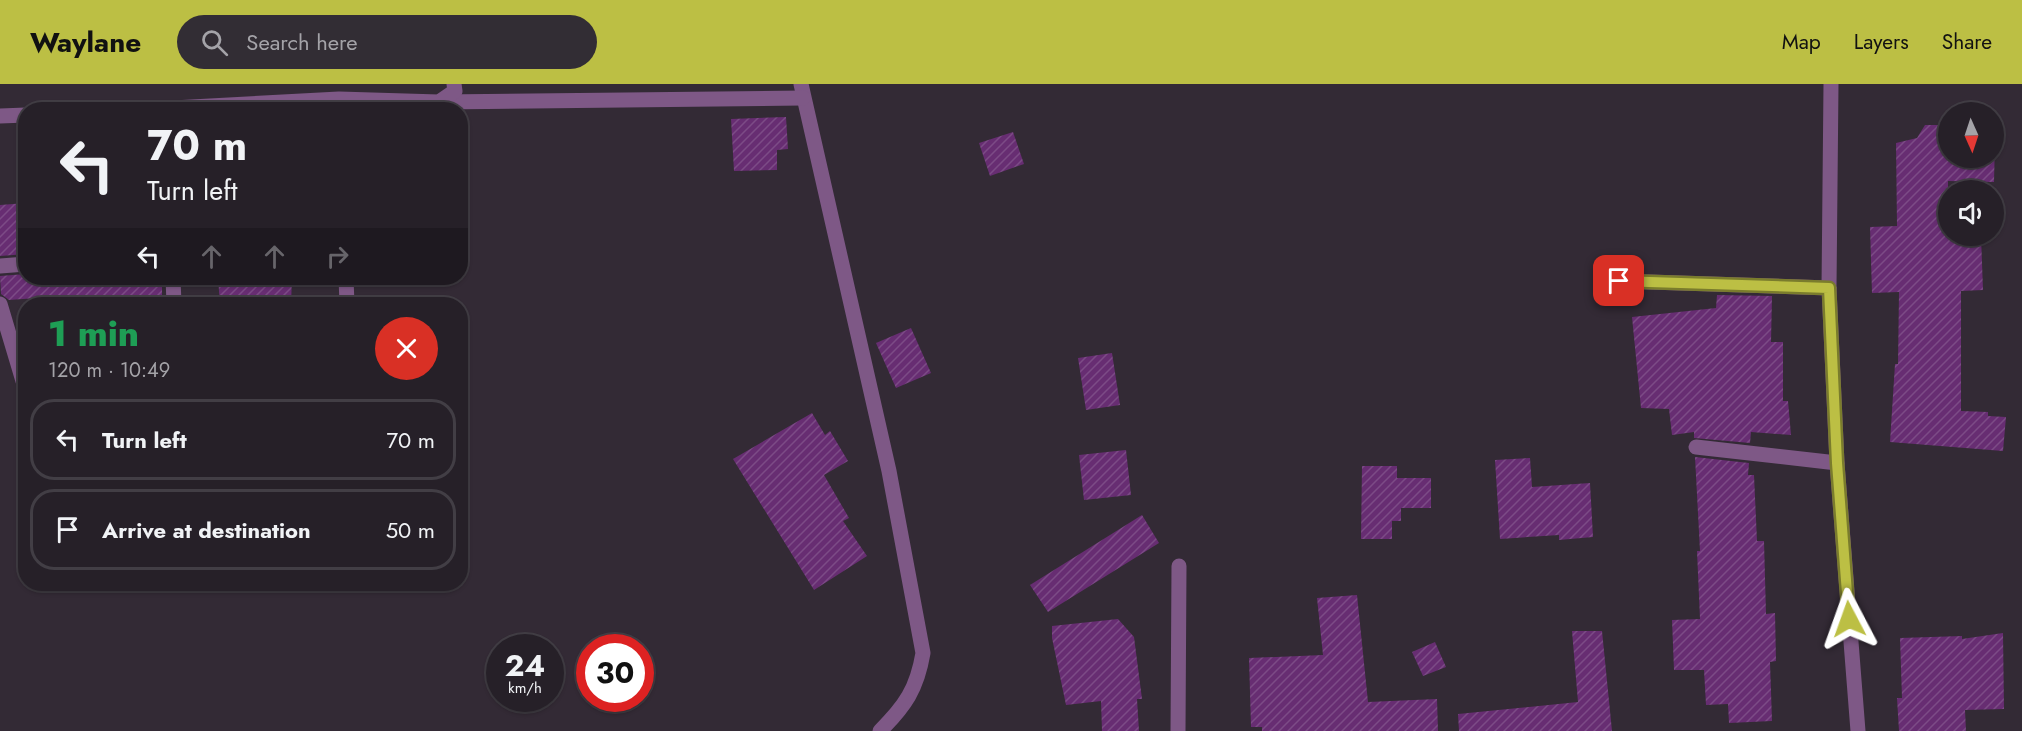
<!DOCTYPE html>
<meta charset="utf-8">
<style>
:root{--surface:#262028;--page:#322d34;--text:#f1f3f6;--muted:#a4a3a8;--line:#423e45;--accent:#bcbf44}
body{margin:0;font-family:Jost,sans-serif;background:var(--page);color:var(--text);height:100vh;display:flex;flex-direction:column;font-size:22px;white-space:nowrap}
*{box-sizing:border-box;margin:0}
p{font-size:20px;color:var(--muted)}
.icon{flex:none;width:33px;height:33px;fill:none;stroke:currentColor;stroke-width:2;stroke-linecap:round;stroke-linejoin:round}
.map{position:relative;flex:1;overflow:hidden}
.drawer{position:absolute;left:18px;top:213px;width:450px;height:294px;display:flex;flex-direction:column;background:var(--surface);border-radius:24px;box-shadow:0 2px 4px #0004,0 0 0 2px var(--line)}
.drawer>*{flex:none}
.hud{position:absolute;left:18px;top:18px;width:450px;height:183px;border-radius:24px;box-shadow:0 2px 4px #0004,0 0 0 2px var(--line);background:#262028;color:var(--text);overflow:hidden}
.needle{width:39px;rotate:177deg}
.buttons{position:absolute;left:1938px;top:18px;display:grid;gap:12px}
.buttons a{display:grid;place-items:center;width:66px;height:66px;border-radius:50%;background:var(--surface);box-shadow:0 2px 4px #0004,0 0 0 2px var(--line);font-size:30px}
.speed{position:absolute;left:486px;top:550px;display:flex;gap:12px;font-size:30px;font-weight:700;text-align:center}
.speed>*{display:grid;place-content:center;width:78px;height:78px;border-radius:50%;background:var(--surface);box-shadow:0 2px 4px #0004,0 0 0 2px var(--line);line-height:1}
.speed small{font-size:15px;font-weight:400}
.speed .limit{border:9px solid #d22;background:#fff;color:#111}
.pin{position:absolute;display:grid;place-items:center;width:51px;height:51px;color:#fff;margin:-26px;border-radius:12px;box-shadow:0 3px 9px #0006}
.me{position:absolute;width:66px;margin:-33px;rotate:356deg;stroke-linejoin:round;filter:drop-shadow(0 0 4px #0008)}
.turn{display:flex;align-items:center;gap:21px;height:126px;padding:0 30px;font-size:27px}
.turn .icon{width:78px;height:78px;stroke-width:2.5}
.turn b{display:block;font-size:42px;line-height:51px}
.lanes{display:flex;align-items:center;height:57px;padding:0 30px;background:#0003;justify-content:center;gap:30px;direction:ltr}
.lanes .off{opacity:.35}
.round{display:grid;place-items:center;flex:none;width:63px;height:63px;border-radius:32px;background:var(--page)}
.summary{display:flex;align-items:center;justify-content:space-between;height:102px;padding:0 30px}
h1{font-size:36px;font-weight:800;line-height:45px;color:#1e9e55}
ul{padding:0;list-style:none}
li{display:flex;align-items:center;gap:18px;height:81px;margin:0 12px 9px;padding:0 18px;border:3px solid var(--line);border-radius:24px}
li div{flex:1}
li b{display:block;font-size:22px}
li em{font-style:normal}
header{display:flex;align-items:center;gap:36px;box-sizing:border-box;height:84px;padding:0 30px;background:var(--accent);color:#111}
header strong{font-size:28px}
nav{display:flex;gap:33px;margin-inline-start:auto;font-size:21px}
.search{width:420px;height:54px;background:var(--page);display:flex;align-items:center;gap:15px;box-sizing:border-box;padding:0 21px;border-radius:33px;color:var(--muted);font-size:22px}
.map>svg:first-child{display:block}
.building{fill:url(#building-hatch)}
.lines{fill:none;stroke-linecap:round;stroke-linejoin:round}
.minor{stroke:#7e5886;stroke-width:15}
.route-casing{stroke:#7a7c2c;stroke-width:15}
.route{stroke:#bcbf44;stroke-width:10}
</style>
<header>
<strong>Waylane</strong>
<div class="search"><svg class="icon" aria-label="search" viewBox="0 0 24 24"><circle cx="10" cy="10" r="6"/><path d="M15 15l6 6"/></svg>Search here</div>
<nav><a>Map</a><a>Layers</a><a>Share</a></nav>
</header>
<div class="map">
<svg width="2022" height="647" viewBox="0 0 2022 647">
<defs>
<pattern id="building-hatch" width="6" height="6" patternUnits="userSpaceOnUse" patternTransform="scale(1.5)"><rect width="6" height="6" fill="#672d72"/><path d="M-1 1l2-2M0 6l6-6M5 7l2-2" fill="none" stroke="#7c4b86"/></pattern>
</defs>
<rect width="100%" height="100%" fill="#332a35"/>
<g class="building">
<path d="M 786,33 L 788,65 L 777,66 L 777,86 L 734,87 L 731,35 Z"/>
<path d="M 1925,41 L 1948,41 L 1948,74 L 1994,74 L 1995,58 L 1994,98 L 1948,97 L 1948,152 L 1981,152 L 1983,206 L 1961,207 L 1961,327 L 1988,328 L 1988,332 L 2006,333 L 2003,367 L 1890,358 L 1895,280 L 1898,280 L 1899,208 L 1872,209 L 1870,143 L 1897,142 L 1896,59 L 1917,54 Z"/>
<path d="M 1013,48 L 1024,80 L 990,92 L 979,59 Z"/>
<path d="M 26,119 L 26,170 L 0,172 L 0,121 Z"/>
<path d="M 26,190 L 26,194 L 162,194 L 162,220 L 51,220 L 51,213 L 9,216 L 1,210 L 0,192 Z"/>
<path d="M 218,194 L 292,194 L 291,220 L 220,220 Z"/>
<path d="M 1717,211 L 1772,212 L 1771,258 L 1783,258 L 1783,317 L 1788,317 L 1791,351 L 1751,348 L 1750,359 L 1694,354 L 1694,348 L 1672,351 L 1669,325 L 1641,324 L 1632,233 L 1716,224 Z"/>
<path d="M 911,244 L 931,289 L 896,304 L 876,259 Z"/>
<path d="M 1112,269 L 1120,321 L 1086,326 L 1078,274 Z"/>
<path d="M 812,329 L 825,351 L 830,347 L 848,377 L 824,391 L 849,434 L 843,437 L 867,472 L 814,506 L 733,375 Z"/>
<path d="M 1126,366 L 1131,411 L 1084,416 L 1079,371 Z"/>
<path d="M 1695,373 L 1749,379 L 1748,391 L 1754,391 L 1757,457 L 1764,457 L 1766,530 L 1775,529 L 1776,577 L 1770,578 L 1772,637 L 1729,639 L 1728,620 L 1706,621 L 1704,586 L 1674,586 L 1672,536 L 1700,535 L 1697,467 L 1700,467 Z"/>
<path d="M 1530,374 L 1532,403 L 1590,399 L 1593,453 L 1559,456 L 1559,451 L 1500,455 L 1495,376 Z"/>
<path d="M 1362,382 L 1397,382 L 1397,394 L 1431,394 L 1431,424 L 1401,424 L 1401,437 L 1392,437 L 1392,455 L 1361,455 Z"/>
<path d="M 1142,431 L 1159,459 L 1048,528 L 1030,501 Z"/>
<path d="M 1357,511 L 1368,618 L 1437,615 L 1438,647 L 1262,647 L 1262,643 L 1251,643 L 1249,574 L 1323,571 L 1317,514 Z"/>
<path d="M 1118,535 L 1134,553 L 1142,615 L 1137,615 L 1139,647 L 1102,647 L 1101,617 L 1066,621 L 1052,554 L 1052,542 Z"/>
<path d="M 1572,547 L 1602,547 L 1612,647 L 1459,647 L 1458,630 L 1578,618 Z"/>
<path d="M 2003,549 L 2004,625 L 1965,626 L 1966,647 L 1899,647 L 1897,614 L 1902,614 L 1900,554 L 1962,552 L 1962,555 Z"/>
<path d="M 1435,558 L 1446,583 L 1423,592 L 1412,568 Z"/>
</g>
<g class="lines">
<g class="minor">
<path d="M 801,0 L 889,387 L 923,569 C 917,605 905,622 880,647"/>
<path d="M 1831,0 L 1829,204 L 1837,379 L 1858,647"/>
<path d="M 439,18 L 803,14"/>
<path d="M 136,26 L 339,15 L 439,18 L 455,7 L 454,0"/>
<path d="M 0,32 L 26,31"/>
<path d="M 0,182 L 26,180"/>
<path d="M 173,194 L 174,220"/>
<path d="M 346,194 L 347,220"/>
<path d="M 1619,197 L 1829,204"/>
<path d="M 0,220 L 26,307"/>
<path d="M 1696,363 L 1837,379"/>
<path d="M 1178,647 L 1179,482"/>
</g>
</g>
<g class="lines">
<defs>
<path id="route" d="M 1619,197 L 1829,204 L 1837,379 L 1849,535"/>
</defs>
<use href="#route" class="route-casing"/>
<use href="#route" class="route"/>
</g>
</svg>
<div class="buttons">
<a><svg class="needle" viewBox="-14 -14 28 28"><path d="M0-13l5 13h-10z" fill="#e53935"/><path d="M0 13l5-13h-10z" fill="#a4a3a8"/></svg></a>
<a><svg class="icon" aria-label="sound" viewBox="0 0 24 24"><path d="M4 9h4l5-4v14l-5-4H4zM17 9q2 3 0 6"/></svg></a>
</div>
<div class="speed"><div>24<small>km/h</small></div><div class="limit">30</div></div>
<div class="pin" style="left:1619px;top:197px;background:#d93025"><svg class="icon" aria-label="arrive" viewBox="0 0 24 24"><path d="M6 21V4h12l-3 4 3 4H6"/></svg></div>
<svg class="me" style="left:1849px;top:535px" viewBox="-20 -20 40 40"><path d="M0-17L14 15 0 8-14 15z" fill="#bcbf44" stroke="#fff" stroke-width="4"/></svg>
<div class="hud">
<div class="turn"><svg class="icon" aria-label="left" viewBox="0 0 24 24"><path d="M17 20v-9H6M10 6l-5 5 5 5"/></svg><div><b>70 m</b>Turn left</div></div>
<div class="lanes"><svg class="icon" aria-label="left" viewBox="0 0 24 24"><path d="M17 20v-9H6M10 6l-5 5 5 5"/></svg><svg class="icon off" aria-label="ahead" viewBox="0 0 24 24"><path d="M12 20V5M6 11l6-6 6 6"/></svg><svg class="icon off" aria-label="ahead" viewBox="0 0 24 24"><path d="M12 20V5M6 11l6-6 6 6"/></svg><svg class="icon off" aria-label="right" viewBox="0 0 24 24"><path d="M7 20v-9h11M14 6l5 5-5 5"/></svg></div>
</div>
<section class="drawer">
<div class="summary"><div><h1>1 min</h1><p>120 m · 10:49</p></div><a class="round" style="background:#d93025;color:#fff"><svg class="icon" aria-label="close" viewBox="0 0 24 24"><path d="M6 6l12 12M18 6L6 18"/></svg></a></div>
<ul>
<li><svg class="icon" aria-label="left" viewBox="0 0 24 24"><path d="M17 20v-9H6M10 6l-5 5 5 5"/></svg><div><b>Turn left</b></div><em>70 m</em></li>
<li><svg class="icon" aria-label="arrive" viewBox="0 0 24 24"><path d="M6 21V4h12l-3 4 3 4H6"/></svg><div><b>Arrive at destination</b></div><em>50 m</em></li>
</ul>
</section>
</div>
